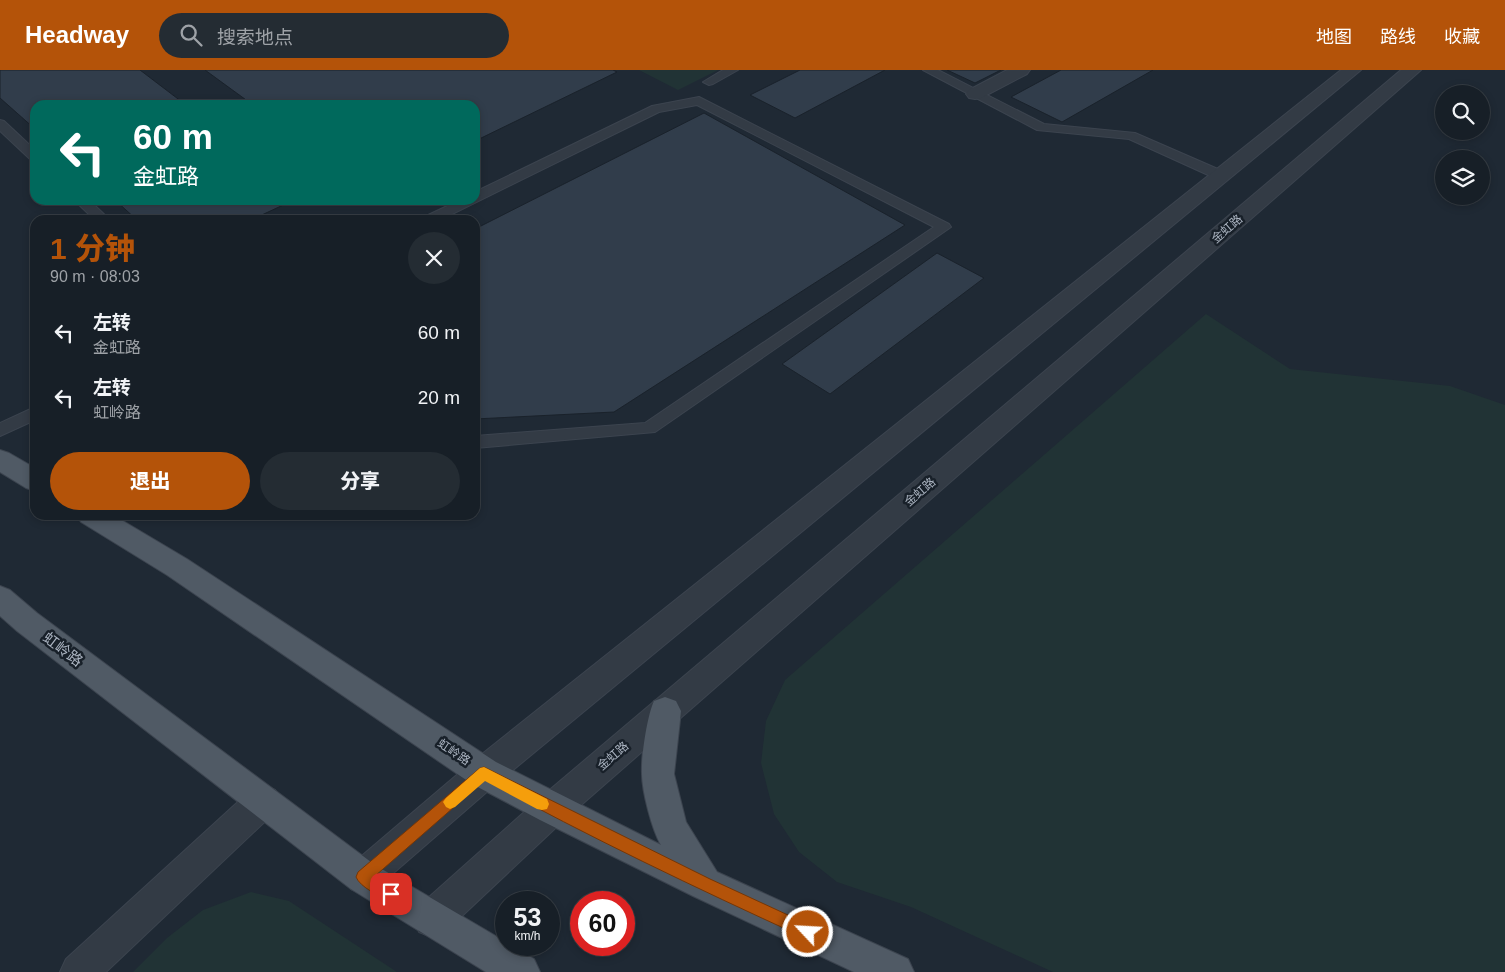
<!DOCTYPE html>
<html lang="zh">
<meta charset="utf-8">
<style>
:root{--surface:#171f27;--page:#242c33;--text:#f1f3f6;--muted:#9ea2a7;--line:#363d44;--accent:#b45309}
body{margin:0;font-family:Arial,"Noto Sans SC",sans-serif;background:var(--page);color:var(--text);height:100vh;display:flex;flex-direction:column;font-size:19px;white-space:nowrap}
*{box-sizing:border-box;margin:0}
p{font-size:16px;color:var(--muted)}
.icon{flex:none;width:28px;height:28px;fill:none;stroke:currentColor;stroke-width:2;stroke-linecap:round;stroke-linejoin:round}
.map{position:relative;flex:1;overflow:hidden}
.side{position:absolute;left:30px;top:145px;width:450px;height:305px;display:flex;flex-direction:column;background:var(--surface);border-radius:15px;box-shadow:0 2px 8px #0003,0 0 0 1px var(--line)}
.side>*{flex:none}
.hud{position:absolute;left:30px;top:30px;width:450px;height:105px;border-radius:15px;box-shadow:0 2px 8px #0003,0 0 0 1px var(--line);background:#00695c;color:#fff;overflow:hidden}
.controls{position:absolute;left:1435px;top:15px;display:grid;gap:10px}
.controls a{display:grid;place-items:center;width:55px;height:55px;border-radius:50%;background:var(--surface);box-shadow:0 2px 8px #0003,0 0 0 1px var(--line);font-size:25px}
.speed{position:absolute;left:495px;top:821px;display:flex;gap:10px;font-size:25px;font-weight:700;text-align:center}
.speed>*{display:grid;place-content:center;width:65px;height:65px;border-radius:50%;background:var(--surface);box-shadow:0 2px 8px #0003,0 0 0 1px var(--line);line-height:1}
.speed small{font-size:12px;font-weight:400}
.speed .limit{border:8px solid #d22;background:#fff;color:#111}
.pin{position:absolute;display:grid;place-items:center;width:42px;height:42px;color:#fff;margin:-21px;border-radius:10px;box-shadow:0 2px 8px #0006}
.me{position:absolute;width:55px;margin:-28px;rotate:295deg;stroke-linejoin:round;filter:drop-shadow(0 0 4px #0008)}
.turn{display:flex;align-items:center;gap:18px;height:105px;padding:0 20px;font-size:22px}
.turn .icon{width:65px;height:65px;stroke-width:2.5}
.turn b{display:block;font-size:35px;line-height:42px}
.round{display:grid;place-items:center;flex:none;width:52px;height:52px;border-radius:26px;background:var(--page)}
.summary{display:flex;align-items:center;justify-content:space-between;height:85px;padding:0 20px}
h1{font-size:30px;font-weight:800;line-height:38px;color:var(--accent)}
.primary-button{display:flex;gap:10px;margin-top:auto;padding:10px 20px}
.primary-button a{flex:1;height:58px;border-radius:30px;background:var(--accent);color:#fff;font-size:20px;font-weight:800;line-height:58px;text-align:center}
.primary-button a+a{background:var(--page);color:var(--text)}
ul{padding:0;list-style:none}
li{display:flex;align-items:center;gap:15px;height:65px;padding:0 20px}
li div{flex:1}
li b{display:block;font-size:19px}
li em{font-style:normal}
header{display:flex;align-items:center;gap:30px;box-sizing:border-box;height:70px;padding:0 25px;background:var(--accent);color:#fff}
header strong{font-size:24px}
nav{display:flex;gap:28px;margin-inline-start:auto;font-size:18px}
.search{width:350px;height:45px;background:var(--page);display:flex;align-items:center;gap:12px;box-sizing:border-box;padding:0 18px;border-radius:28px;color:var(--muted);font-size:19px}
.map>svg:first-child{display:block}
.green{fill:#213335}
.building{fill:#313d4b;stroke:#1a222b}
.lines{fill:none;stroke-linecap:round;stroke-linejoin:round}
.service-casing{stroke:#3c444f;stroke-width:2}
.minor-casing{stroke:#3c444f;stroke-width:2}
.tertiary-casing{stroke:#3c444f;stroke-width:2}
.primary-casing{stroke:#3c444f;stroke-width:2}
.service{fill:#333b45;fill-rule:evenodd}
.minor{fill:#333b45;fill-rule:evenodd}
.tertiary{fill:#333b45;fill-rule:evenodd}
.primary{fill:#505a65;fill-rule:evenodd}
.route{fill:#b45309;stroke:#753606}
.slow{fill:#f59e0b}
.labels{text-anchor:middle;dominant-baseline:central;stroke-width:5;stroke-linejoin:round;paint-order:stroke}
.street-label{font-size:12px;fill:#acb5c2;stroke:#182029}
.near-street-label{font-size:15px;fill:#acb5c2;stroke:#182029}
</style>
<header>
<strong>Headway</strong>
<div class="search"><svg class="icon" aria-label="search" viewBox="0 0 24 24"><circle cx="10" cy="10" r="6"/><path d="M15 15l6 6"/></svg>搜索地点</div>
<nav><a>地图</a><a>路线</a><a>收藏</a></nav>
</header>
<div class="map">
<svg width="1505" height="902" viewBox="0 0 1505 902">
<rect width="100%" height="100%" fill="#1f2934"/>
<g class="green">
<path d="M 639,0 L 718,0 L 678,20 Z"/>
<path d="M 1206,244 L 1290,299 L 1450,316 L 1505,335 L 1505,902 L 1053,902 L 911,837 L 837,812 L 799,782 L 774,744 L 761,693 L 766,651 L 785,610 Z"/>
<path d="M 251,822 L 289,831 L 397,902 L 133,902 L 167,868 L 203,840 Z"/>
</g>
<g class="building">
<path d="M 0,0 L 140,0 L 186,35 L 35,35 L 35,59 L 0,28 Z"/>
<path d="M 205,0 L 613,0 L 617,2 L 475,71 L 475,35 L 253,35 Z"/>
<path d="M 800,0 L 885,0 L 795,48 L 750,25 Z"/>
<path d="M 947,0 L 1001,0 L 975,13 Z"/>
<path d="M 1061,0 L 1153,0 L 1062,52 L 1011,27 Z"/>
<path d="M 704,43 L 905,155 L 614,342 L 475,349 L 475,159 Z"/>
<path d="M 115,130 L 294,130 L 251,150 L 137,150 Z"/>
<path d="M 937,183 L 984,208 L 830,324 L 782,294 Z"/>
</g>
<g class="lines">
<defs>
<g id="service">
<path d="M 723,0 L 738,0 L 713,14 L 709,15 L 703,12 Z"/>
<path d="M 923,0 L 938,0 L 1044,54 L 1135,63 L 1227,103 L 1228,106 L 1222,110 L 1217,109 L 1129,69 L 1037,60 Z"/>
<path d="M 699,27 L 949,154 L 951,157 L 655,362 L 475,378 L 475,366 L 645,353 L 934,157 L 697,35 L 659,42 L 440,150 L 422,150 L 424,147 L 460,130 L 475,130 L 475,122 L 652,36 Z"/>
<path d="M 0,50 L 4,51 L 35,80 L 35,91 L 31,90 L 0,61 Z"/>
<path d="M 74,130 L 89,130 L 110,150 L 95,150 Z"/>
<path d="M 35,337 L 35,350 L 0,366 L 0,353 Z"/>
</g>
<g id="minor">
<path d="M 1007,0 L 1030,0 L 1027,4 L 981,28 L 975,29 L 969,28 L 966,24 L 969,20 Z"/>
<path d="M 263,715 L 275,720 L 280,731 L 275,742 L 106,902 L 60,902 L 66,889 L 251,720 Z"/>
</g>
<g id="tertiary">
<path d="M 1341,0 L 1361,0 L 496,714 L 375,819 L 363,824 L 351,819 L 345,807 L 351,795 L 472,692 Z"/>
<path d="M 1401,0 L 1421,0 L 564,750 L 445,862 L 432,867 L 419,862 L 414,849 L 419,836 L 540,728 Z"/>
</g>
<g id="primary">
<path d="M 0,380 L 9,383 L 35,398 L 35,421 L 26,418 L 0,402 Z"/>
<path d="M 77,445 L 113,445 L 187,489 L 496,692 L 661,775 C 652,760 642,721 642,704 C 641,687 647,646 654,631 L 665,627 L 676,631 L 681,641 L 674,704 L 686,752 L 717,802 L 908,889 L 914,902 L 854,902 L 693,826 L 540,750 L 472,714 L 167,505 L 81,452 Z"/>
<path d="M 0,516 L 10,520 L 37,543 L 375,795 L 506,872 L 506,875 L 511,875 L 534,889 L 540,902 L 486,902 L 351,819 L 17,561 L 0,546 Z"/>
</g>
</defs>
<use href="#service" class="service-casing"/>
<use href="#minor" class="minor-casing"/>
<use href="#tertiary" class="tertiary-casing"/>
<use href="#primary" class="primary-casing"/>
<use href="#service" class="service"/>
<use href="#minor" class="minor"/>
<use href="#tertiary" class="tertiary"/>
<use href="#primary" class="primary"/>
</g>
<path class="route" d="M 484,697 L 710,809 L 814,857 L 816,862 L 814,867 L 808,870 L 803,867 C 696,818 589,767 485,710 L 375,806 L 396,819 L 398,824 L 396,829 L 391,831 C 380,827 360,817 356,807 L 358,802 L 480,698 Z"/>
<path class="slow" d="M 484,697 L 547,729 L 549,734 L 547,739 L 542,740 L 537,739 L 485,711 L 455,737 L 450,739 L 446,737 L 443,732 L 446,728 L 480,698 Z"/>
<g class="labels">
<g class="street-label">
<text transform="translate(1227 159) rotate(-41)">金虹路</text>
<text transform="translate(920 422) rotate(-41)">金虹路</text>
<text transform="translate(454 682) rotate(34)">虹岭路</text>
<text transform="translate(613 686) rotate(-41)">金虹路</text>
</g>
<g class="near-street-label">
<text transform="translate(63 579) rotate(37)">虹岭路</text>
</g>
</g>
</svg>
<div class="controls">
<a><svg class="icon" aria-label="search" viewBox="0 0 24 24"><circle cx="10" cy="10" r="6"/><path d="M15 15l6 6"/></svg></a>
<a><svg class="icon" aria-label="layers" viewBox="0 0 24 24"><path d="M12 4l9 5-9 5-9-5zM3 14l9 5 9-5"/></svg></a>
</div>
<div class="speed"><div>53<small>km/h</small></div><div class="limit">60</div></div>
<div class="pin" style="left:391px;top:824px;background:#d93025"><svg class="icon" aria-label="arrive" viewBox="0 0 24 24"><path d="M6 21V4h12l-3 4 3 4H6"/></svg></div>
<svg class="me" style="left:808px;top:862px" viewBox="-20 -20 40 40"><circle r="17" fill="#b45309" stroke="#fff" stroke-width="3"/><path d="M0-11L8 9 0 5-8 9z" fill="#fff"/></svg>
<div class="hud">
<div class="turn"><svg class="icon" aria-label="left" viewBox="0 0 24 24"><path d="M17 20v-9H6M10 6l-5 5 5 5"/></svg><div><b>60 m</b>金虹路</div></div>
</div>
<section class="side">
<div class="summary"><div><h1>1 分钟</h1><p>90 m · 08:03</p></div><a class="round"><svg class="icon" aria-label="close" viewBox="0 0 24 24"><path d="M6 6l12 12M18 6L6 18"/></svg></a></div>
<ul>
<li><svg class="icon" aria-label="left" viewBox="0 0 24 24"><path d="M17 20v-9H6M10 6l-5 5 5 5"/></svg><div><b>左转</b><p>金虹路</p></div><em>60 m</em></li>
<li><svg class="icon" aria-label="left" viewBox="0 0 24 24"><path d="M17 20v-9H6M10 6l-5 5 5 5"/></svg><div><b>左转</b><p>虹岭路</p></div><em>20 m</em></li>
</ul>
<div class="primary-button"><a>退出</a><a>分享</a></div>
</section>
</div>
